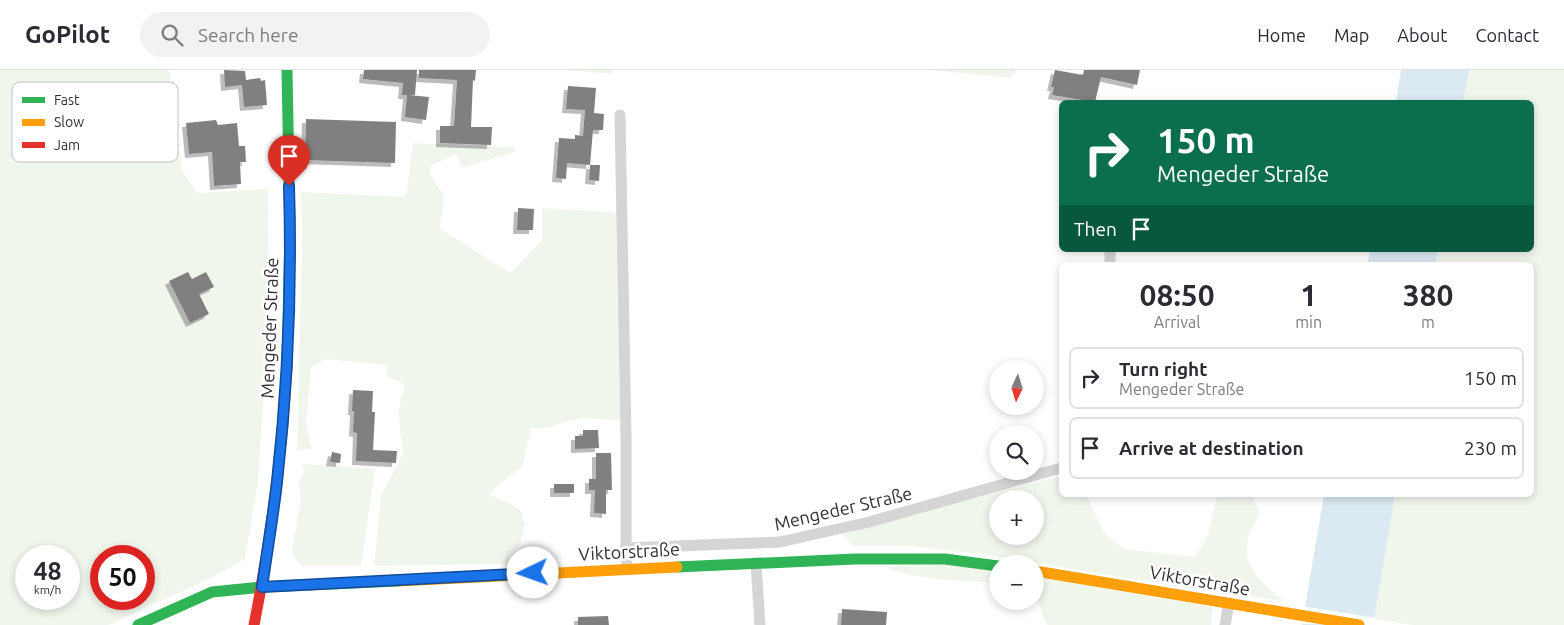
<!DOCTYPE html>
<meta charset="utf-8">
<style>
:root{--surface:#fff;--page:#f2f2f3;--text:#2b2b33;--muted:#7c7c81;--line:#e1e1e2}
body{margin:0;font-family:Ubuntu,sans-serif;background:var(--page);color:var(--text);height:100vh;display:flex;flex-direction:column;font-size:19px;white-space:nowrap}
*{box-sizing:border-box;margin:0}
p{font-size:16px;color:var(--muted)}
.icon{flex:none;width:28px;height:28px;fill:none;stroke:currentColor;stroke-width:2;stroke-linecap:round;stroke-linejoin:round}
.map{position:relative;flex:1;overflow:hidden}
.sheet{position:absolute;left:1059px;top:192px;width:475px;height:235px;display:flex;flex-direction:column;background:var(--surface);border-radius:8px;box-shadow:0 2px 8px #0003}
.sheet>*{flex:none}
.top-card{position:absolute;left:1059px;top:30px;width:475px;height:152px;border-radius:8px;box-shadow:0 2px 8px #0003;background:#0b6e4f;color:#fff;overflow:hidden}
.needle{width:32px;rotate:184deg}
.buttons{position:absolute;left:989px;top:290px;display:grid;gap:10px}
.buttons a{display:grid;place-items:center;width:55px;height:55px;border-radius:50%;background:var(--surface);box-shadow:0 2px 8px #0003;font-size:25px}
.speed{position:absolute;left:15px;top:475px;display:flex;gap:10px;font-size:25px;font-weight:700;text-align:center}
.speed>*{display:grid;place-content:center;width:65px;height:65px;border-radius:50%;background:var(--surface);box-shadow:0 2px 8px #0003;line-height:1}
.speed small{font-size:12px;font-weight:400}
.speed .limit{border:8px solid #d22;background:#fff;color:#111}
.pin{position:absolute;display:grid;place-items:center;width:42px;height:42px;color:#fff;margin:-51px -21px;border-radius:50% 50% 50% 0;rotate:-45deg;box-shadow:0 0 5px #0007}
.pin .icon{rotate:45deg}
.me{position:absolute;width:55px;margin:-28px;rotate:267deg;stroke-linejoin:round;filter:drop-shadow(0 0 4px #0008)}
.turn{display:flex;align-items:center;gap:18px;height:105px;padding:0 15px;font-size:22px}
.turn .icon{width:65px;height:65px;stroke-width:2.5}
.turn b{display:block;font-size:35px;line-height:42px}
.then{display:flex;align-items:center;height:48px;padding:0 15px;background:#0003;gap:10px;font-size:19px}
.eta{display:flex;justify-content:space-evenly;align-items:center;height:85px;text-align:center}
.eta b{font-size:30px;font-weight:600;line-height:35px}
ul{padding:0;list-style:none}
li{display:flex;align-items:center;gap:15px;height:62px;margin:0 10px 8px;padding:0 5px;border:2px solid var(--line);border-radius:8px}
li div{flex:1}
li b{display:block;font-size:19px}
li em{font-style:normal}
header{display:flex;align-items:center;gap:30px;box-sizing:border-box;height:70px;padding:0 25px;background:var(--surface);border-bottom:1px solid var(--line)}
header strong{font-size:24px}
nav{display:flex;gap:28px;margin-inline-start:auto;font-size:18px}
.search{width:350px;height:45px;background:var(--page);display:flex;align-items:center;gap:12px;box-sizing:border-box;padding:0 18px;border-radius:28px;color:var(--muted);font-size:19px}
.map>svg:first-child{display:block}
.green{fill:#f1f6ed;fill-rule:evenodd}
.water{fill:#dbe9f2}
.pier{fill:#fff}
.building{fill:#808080;filter:url(#shadow)}
.lines{fill:none;stroke-linecap:round;stroke-linejoin:round}
.street{stroke:#d5d5d5;stroke-width:11}
.fast{stroke:#30b455;stroke-width:11}
.slow{stroke:#ff9f0a;stroke-width:11}
.jam{stroke:#e5322d;stroke-width:11}
.route-casing{stroke:#114b97;stroke-width:12}
.route{stroke:#1a73e8;stroke-width:9}
.labels{text-anchor:middle;dominant-baseline:central;stroke-width:5;stroke-linejoin:round;paint-order:stroke}
.street-label{font-size:18px;fill:#313131;stroke:#fff}
.key{fill:#fff;stroke:#c1c1c1;stroke-width:1}
.key-label{font-size:14px;fill:#313131}
</style>
<header>
<strong>GoPilot</strong>
<div class="search"><svg class="icon" aria-label="search" viewBox="0 0 24 24"><circle cx="10" cy="10" r="6"/><path d="M15 15l6 6"/></svg>Search here</div>
<nav><a>Home</a><a>Map</a><a>About</a><a>Contact</a></nav>
</header>
<div class="map">
<svg width="1564" height="555" viewBox="0 0 1564 555">
<defs>
<filter id="shadow"><feDropShadow dx="-4" dy="4" stdDeviation="0" flood-color="#0004"/></filter>
</defs>
<rect width="100%" height="100%" fill="#fff"/>
<g class="green">
<path d="M 0,0 L 169,0 L 182,100 L 197,123 L 268,119 L 269,242 L 258,412 L 245,489 L 209,509 L 108,555 L 0,555 ZM 26,486 L 69,486 L 69,529 L 26,529 ZM 101,486 L 144,486 L 144,529 L 101,529 Z"/>
<path d="M 565,0 L 612,0 L 612,4 Z"/>
<path d="M 930,0 L 1016,0 L 1011,8 Z"/>
<path d="M 1469,0 L 1564,0 L 1564,555 L 1413,555 L 1374,549 L 1395,425 L 1531,425 L 1531,195 L 1435,195 L 1438,180 L 1531,180 L 1531,32 L 1463,32 Z"/>
<path d="M 413,73 L 499,77 L 515,76 L 515,82 L 462,98 L 456,84 L 430,96 L 430,104 L 444,126 L 440,159 L 511,203 L 542,170 L 542,138 L 611,142 L 616,145 L 620,350 C 605,350 587,346 572,350 C 556,354 548,361 531,358 L 522,397 L 496,417 L 489,425 L 507,432 L 520,440 L 525,454 L 520,475 L 510,483 L 507,494 L 374,496 L 381,425 L 403,383 L 398,343 L 405,314 L 387,307 L 388,295 L 325,289 L 311,298 L 306,353 L 311,379 L 297,380 L 302,170 L 301,122 L 406,127 Z"/>
<path d="M 303,394 L 375,399 L 361,496 L 301,496 L 292,482 L 301,430 L 299,413 L 304,403 Z"/>
<path d="M 1061,406 L 1061,425 L 1086,425 L 1104,463 L 1124,479 L 1195,487 L 1208,465 L 1217,425 L 1252,425 L 1260,443 C 1257,451 1250,460 1248,469 C 1242,500 1263,513 1284,531 L 1183,517 L 988,485 L 909,476 L 853,476 L 842,464 L 954,433 ZM 998,429 L 1035,429 L 1035,466 L 998,466 Z"/>
<path d="M 943,494 L 997,501 L 997,513 C 961,510 920,511 885,497 Z"/>
<path d="M 1035,507 L 1213,537 L 1211,555 L 1048,555 L 1045,552 L 1037,526 L 1035,525 Z"/>
</g>
<g class="water">
<path d="M 1401,0 L 1469,0 L 1463,32 L 1396,32 Z"/>
<path d="M 1370,180 L 1438,180 L 1435,195 L 1367,195 Z"/>
<path d="M 1324,425 L 1395,425 L 1373,555 L 1302,555 Z"/>
</g>
<path class="pier" d="M 1302,536 L 1376,548 L 1375,555 L 1299,554 Z"/>
<g class="building">
<path d="M 224,0 L 245,1 L 246,10 L 260,8 L 261,11 L 265,10 L 267,35 L 244,37 L 242,15 L 225,17 Z"/>
<path d="M 364,0 L 417,0 L 415,25 L 409,25 L 429,27 L 426,50 L 405,47 L 407,25 L 402,25 L 403,13 L 363,9 Z"/>
<path d="M 419,0 L 476,0 L 475,11 L 473,10 L 471,57 L 492,57 L 491,75 L 440,73 L 440,56 L 454,56 L 457,10 L 419,8 Z"/>
<path d="M 1055,0 L 1083,5 L 1084,0 L 1140,0 L 1137,15 L 1101,7 L 1095,32 L 1052,25 L 1054,17 L 1051,17 Z"/>
<path d="M 568,16 L 596,18 L 594,43 L 604,44 L 603,60 L 593,60 L 590,95 L 567,93 L 566,109 L 556,108 L 559,68 L 575,69 L 575,65 L 583,66 L 585,40 L 566,39 Z"/>
<path d="M 306,49 L 396,52 L 395,93 L 305,90 Z"/>
<path d="M 216,50 L 218,55 L 237,53 L 239,76 L 245,76 L 246,92 L 240,92 L 241,114 L 214,116 L 212,82 L 189,84 L 186,53 Z"/>
<path d="M 590,95 L 600,95 L 599,111 L 589,110 Z"/>
<path d="M 518,138 L 534,139 L 533,160 L 517,160 Z"/>
<path d="M 188,202 L 192,209 L 206,202 L 214,217 L 199,224 L 209,244 L 190,253 L 169,211 Z"/>
<path d="M 353,320 L 373,321 L 372,342 L 375,342 L 373,380 L 397,381 L 396,393 L 356,391 L 357,363 L 353,362 L 354,341 L 352,341 Z"/>
<path d="M 583,360 L 598,360 L 599,378 L 575,379 L 575,366 L 583,366 Z"/>
<path d="M 332,382 L 341,384 L 340,393 L 330,392 Z"/>
<path d="M 596,383 L 611,383 L 612,420 L 606,420 L 606,444 L 594,443 L 595,420 L 589,420 L 589,409 L 596,409 Z"/>
<rect x="554" y="414" width="20" height="9"/>
<path d="M 842,539 L 887,542 L 886,555 L 841,555 Z"/>
<path d="M 608,546 L 609,555 L 578,555 L 578,547 Z"/>
</g>
<g class="lines">
<g class="street">
<path d="M 620,45 L 626,368 L 626,478"/>
<path d="M 1110,180 L 1110,195"/>
<path d="M 756,493 L 760,555"/>
<path d="M 627,499 L 626,478 L 780,472 L 869,452 L 1061,398"/>
<path d="M 1225,555 L 1229,533"/>
</g>
<g class="fast">
<path d="M 287,0 L 290,161 L 287,295"/>
<path d="M 677,497 L 855,489 L 945,489 L 998,496"/>
<path d="M 138,555 L 212,522 L 262,517 L 398,511"/>
</g>
<g class="slow">
<path d="M 1035,501 L 1359,555"/>
<path d="M 398,511 L 677,497"/>
</g>
<path class="jam" d="M 254,555 C 271,469 282,383 287,295"/>
</g>
<g class="lines">
<defs>
<path id="route" d="M 289,116 C 292,215 288,314 277,412 C 273,447 267,482 262,517 L 533,503"/>
</defs>
<use href="#route" class="route-casing"/>
<use href="#route" class="route"/>
</g>
<g class="labels">
<g class="street-label">
<text transform="translate(269 258) rotate(-88)">Mengeder Straße</text>
<text transform="translate(843 438) rotate(-13)">Mengeder Straße</text>
<text transform="translate(629 481) rotate(-3)">Viktorstraße</text>
<text transform="translate(1200 510) rotate(10)">Viktorstraße</text>
</g>
</g>
<rect x="12" y="12" width="166" height="80" rx="8" class="key"/>
<rect x="22" y="27" width="23" height="6" fill="#30b455"/>
<rect x="22" y="49" width="23" height="7" fill="#ff9f0a"/>
<rect x="22" y="72" width="23" height="6" fill="#e5322d"/>
<g class="key-label">
<text x="54" y="35">Fast</text>
<text x="54" y="57">Slow</text>
<text x="54" y="80">Jam</text>
</g>
</svg>
<div class="buttons">
<a><svg class="needle" viewBox="-14 -14 28 28"><path d="M0-13l5 13h-10z" fill="#e53935"/><path d="M0 13l5-13h-10z" fill="#7c7c81"/></svg></a>
<a><svg class="icon" aria-label="search" viewBox="0 0 24 24"><circle cx="10" cy="10" r="6"/><path d="M15 15l6 6"/></svg></a>
<a>+</a>
<a>−</a>
</div>
<div class="speed"><div>48<small>km/h</small></div><div class="limit">50</div></div>
<div class="pin" style="left:289px;top:116px;background:#d93025"><svg class="icon" aria-label="arrive" viewBox="0 0 24 24"><path d="M6 21V4h12l-3 4 3 4H6"/></svg></div>
<svg class="me" style="left:533px;top:503px" viewBox="-20 -20 40 40"><circle r="19" fill="#fff"/><path d="M0-13L10 11 0 6-10 11z" fill="#1a73e8"/></svg>
<div class="top-card">
<div class="turn"><svg class="icon" aria-label="right" viewBox="0 0 24 24"><path d="M7 20v-9h11M14 6l5 5-5 5"/></svg><div><b>150 m</b>Mengeder Straße</div></div>
<div class="then">Then<svg class="icon" aria-label="arrive" viewBox="0 0 24 24"><path d="M6 21V4h12l-3 4 3 4H6"/></svg></div>
</div>
<section class="sheet">
<div class="eta">
<div><b>08:50</b><p>Arrival</p></div>
<div><b>1</b><p>min</p></div>
<div><b>380</b><p>m</p></div>
</div>
<ul>
<li><svg class="icon" aria-label="right" viewBox="0 0 24 24"><path d="M7 20v-9h11M14 6l5 5-5 5"/></svg><div><b>Turn right</b><p>Mengeder Straße</p></div><em>150 m</em></li>
<li><svg class="icon" aria-label="arrive" viewBox="0 0 24 24"><path d="M6 21V4h12l-3 4 3 4H6"/></svg><div><b>Arrive at destination</b></div><em>230 m</em></li>
</ul>
</section>
</div>
